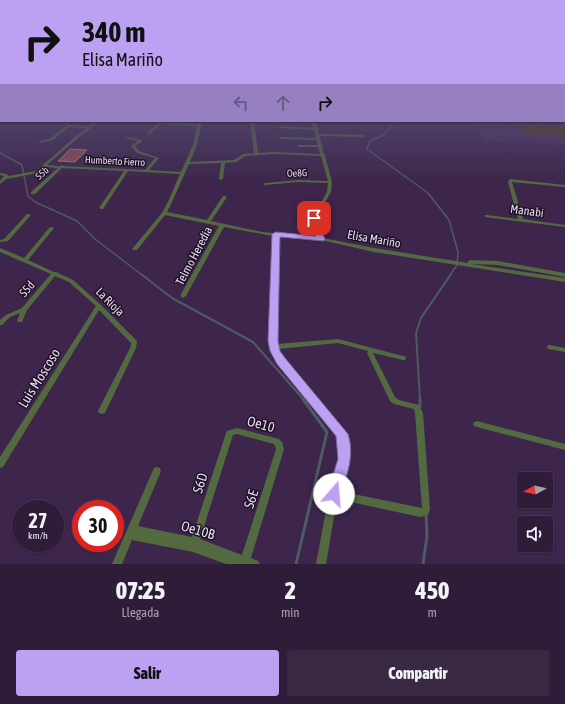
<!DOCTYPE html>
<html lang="es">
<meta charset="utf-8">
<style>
:root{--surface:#2e1c38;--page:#3a2943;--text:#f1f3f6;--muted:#a7a1ae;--line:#493a53;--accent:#bca0f2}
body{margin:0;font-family:"Asap Condensed",sans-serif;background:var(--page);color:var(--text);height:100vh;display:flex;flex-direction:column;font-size:15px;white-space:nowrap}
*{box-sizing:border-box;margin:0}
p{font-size:13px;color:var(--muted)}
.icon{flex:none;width:22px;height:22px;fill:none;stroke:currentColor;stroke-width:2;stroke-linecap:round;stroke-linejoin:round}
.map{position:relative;height:564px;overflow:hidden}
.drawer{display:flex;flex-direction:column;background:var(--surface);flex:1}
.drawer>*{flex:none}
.top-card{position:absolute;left:0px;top:0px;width:565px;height:122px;box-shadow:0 1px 3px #0004,0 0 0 1px var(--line);background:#bca0f2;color:#111;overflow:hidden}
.needle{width:26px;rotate:262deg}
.tools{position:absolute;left:517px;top:472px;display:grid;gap:8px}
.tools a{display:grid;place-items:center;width:36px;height:36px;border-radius:4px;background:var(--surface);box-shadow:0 1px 3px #0004,0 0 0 1px var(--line);font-size:20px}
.speed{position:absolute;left:12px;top:500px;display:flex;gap:8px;font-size:20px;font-weight:700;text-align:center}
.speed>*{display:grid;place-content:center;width:52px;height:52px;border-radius:50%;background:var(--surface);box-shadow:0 1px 3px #0004,0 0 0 1px var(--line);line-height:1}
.speed small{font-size:10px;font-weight:400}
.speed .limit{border:6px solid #d22;background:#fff;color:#111}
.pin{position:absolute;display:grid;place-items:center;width:34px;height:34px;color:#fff;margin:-17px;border-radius:8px;box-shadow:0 2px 6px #0006}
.me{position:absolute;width:44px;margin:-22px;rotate:18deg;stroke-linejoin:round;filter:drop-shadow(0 0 3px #0008)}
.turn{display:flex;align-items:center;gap:14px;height:84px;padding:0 16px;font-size:18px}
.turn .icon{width:52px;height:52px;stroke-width:2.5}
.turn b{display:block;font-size:28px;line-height:34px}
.lanes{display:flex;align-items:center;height:38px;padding:0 16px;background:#0003;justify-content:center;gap:20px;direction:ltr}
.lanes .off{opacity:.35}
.eta{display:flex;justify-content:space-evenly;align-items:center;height:68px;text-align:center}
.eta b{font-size:24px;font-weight:800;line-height:28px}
.action{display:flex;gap:8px;margin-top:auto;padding:8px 16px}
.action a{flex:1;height:46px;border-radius:4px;background:var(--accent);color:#111;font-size:16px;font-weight:800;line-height:46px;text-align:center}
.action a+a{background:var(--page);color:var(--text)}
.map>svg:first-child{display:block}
.built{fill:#482c58}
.green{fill:#583700}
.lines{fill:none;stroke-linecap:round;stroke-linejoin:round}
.stream-far2{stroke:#4b5c63;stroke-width:1.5}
.stream-far1{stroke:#4b5c63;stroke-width:2}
.stream{stroke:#4b5c63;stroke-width:3}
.building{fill:#904d56;stroke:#b2797f}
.minor{fill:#536a41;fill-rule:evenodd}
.trunk{fill:#79ac4b;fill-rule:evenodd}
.route{fill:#bca0f2;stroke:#7a689d}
.labels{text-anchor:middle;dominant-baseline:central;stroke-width:3;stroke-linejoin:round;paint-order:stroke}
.far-street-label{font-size:10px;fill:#e7d9f1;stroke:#1e1324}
.street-label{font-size:12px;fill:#e7d9f1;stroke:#1e1324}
.near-street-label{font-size:14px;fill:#e7d9f1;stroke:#1e1324}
</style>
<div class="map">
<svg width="565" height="564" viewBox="0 0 565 564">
<rect width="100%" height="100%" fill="#3d254b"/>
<path class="built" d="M 564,119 L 565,145 L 484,141 L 474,121 L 564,121 Z"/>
<path class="green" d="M 520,124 L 565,126 L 565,136 L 526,135 Z"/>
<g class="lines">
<g class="stream-far2">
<path d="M 394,121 L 384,135 L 370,141 L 367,149 L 428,193 L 449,220 L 458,252 L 457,265 L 450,275"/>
<path d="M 0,153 L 22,165 L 28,196 L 35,202 L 77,221 L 95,239 L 142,275"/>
</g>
<g class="stream-far1">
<path d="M 141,274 L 172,298 L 253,342 L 304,400"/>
<path d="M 420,400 L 416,333 L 421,318 L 451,274"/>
</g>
<g class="stream">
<path d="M 420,399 L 420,407"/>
<path d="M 296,564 L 327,432 L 303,399"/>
<path d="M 423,564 L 427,536 L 426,514"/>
</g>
</g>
<path class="building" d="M 70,149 L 87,150 L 75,162 L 58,161 Z"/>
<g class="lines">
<g class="minor">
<path d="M 96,121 L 100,121 L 78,138 L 47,165 L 60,166 L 62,165 L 64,166 L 145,170 L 155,158 L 137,153 L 131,146 L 138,141 L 127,139 L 126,138 L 128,137 L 142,140 L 142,142 L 135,146 L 139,151 L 159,158 L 149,170 L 181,172 L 193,145 L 197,126 L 173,125 L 162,123 L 150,134 L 148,134 L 148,132 L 159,122 L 154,121 L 162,121 L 173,123 L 198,124 L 198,121 L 202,121 L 197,145 L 190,162 L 234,160 L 243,154 L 254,153 L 250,121 L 254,121 L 258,153 L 275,152 L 320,154 L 318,147 L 299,147 L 297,146 L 299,145 L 318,145 L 316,140 L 281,139 L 279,138 L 281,137 L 316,138 L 314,130 L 279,128 L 278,127 L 280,126 L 313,128 L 311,121 L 315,121 L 318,129 L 318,134 L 364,135 L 364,137 L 363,137 L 319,136 L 321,139 L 320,140 L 322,145 L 323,146 L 322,147 L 324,154 L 326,155 L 325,156 L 332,182 L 331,192 L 316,218 L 316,223 L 323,238 L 374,248 L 468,263 L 467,262 L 470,260 L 498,261 L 565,273 L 565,277 L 498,265 L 471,264 L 565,278 L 565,282 L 374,252 L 321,240 L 278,236 L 276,341 L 277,344 L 338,339 L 403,356 L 405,356 L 406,358 L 405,360 L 403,360 L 373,353 L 395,397 L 399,400 L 419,405 L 423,413 L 430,509 L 428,515 L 420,517 L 337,499 L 326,564 L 316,564 L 329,494 L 331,491 L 341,459 L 340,442 L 334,429 L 279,363 L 272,351 L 270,341 L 274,236 L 262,234 L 224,227 L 186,296 L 183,298 L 180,296 L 219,226 L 165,215 L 137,250 L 133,250 L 132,249 L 162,213 L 168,202 L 180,174 L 128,171 L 103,209 L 101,209 L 99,208 L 124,171 L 62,168 L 35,194 L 31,194 L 31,192 L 58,168 L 45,167 L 38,173 L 6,179 L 0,184 L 0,181 L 4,176 L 0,175 L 0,173 L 7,174 L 8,176 L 36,171 L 76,136 L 87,128 L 69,127 L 53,140 L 41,143 L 39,142 L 40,141 L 51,138 L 67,125 L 89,126 ZM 275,154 L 321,156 L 328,181 L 298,180 L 265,183 L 263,184 L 265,185 L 298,182 L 328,183 L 327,192 L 312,218 L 312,223 L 318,237 L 262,232 L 211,221 L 227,197 L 225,196 L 223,196 L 207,220 L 167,212 L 172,202 L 189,164 L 221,163 L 219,179 L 221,180 L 223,179 L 225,163 L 236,162 L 245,156 ZM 338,343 L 368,351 L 367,353 L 390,401 L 394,404 L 414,409 L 415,413 L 422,508 L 339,491 L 349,459 L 348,442 L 340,425 L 283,359 L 278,349 Z"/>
<path d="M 510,179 L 565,185 L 565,187 L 512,182 L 523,219 L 565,225 L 565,227 L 485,217 L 485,215 L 487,215 L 518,219 L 508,182 Z"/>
<path d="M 27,214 L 29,214 L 31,215 L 8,241 L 0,242 L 0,240 L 4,239 Z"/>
<path d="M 50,227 L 52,227 L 54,228 L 28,260 L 54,272 L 57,272 L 58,273 L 73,280 L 101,305 L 136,340 L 137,342 L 136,348 L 105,413 L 102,414 L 99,413 L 98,411 L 130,348 L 131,343 L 99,310 L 3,467 L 0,468 L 0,457 L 96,306 L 69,282 L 55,276 L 27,310 L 22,322 L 18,322 L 17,321 L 20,313 L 10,317 L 2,325 L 0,325 L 0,320 L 6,315 L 22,308 L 51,274 L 0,252 L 0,248 L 24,258 Z"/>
<path d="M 548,345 L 550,345 L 565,348 L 565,352 L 548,349 L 547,347 Z"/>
<path d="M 477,421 L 565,444 L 565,450 L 477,427 L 474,426 L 473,424 L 474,422 Z"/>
<path d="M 237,428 L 279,439 L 282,442 L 284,449 L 251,558 L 258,561 L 260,564 L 226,564 L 193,552 L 132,540 L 122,564 L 112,564 L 154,468 L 157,467 L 160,468 L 161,471 L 138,526 L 192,537 L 226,433 L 227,431 ZM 237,434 L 274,444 L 275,446 L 276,449 L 242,555 L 200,539 L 233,435 Z"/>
</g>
<path class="trunk" d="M 564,106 L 565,106 L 565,109 L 564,108 Z"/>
</g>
<linearGradient id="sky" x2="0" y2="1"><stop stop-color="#221429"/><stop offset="0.57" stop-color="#51466c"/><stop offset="1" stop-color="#51466c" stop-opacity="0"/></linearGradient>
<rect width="565" height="185" fill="url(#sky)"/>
<path class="route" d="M 311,216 L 318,218 L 318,223 L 325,239 L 324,241 L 280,237 L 278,341 L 280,351 L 285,358 L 348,434 C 355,455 347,478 338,498 L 334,500 L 329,498 L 327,494 L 338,459 L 336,436 L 277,364 L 270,351 L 268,341 L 272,234 L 276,232 L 316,236 L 310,223 Z"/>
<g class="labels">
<g class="far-street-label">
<text transform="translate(115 161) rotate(3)">Humberto Fierro</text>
<text transform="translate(42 173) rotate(-42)">S5b</text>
<text transform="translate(297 173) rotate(-2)">Oe8G</text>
</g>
<g class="street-label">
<text transform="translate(527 211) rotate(8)">Manabi</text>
<text transform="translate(374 239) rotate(10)">Elisa Mariño</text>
<text transform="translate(194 256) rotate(-62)">Telmo Heredia</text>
<text transform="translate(27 289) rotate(-49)">S5d</text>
<text transform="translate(110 302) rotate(45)">La Rioja</text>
</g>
<g class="near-street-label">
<text transform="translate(39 378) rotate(-58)">Luis Moscoso</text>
<text transform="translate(261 424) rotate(15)">Oe10</text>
<text transform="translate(200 483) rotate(-73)">S6D</text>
<text transform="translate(251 499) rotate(-73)">S6E</text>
<text transform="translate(198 530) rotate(16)">Oe10B</text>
</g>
</g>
</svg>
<div class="tools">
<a><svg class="needle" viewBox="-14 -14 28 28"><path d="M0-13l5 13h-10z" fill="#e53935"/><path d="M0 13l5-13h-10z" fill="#a7a1ae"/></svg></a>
<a><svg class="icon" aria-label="sound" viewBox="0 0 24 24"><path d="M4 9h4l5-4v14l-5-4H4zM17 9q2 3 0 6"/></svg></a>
</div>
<div class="speed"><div>27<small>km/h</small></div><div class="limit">30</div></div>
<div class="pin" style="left:314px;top:218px;background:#d93025"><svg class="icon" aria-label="arrive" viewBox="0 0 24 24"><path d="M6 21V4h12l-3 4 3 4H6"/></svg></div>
<svg class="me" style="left:334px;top:494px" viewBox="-20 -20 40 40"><circle r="19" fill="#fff"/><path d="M0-13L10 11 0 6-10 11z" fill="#bca0f2"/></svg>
<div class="top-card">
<div class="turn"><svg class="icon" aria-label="right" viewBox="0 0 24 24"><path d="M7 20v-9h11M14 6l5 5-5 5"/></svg><div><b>340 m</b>Elisa Mariño</div></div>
<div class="lanes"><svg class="icon off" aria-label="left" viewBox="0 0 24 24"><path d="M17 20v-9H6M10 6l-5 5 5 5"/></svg><svg class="icon off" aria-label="ahead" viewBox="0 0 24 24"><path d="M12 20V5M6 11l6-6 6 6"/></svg><svg class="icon" aria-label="right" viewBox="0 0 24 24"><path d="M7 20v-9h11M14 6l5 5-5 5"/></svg></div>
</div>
</div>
<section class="drawer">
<div class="eta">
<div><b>07:25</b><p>Llegada</p></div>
<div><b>2</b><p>min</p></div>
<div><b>450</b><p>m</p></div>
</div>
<div class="action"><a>Salir</a><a>Compartir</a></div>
</section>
